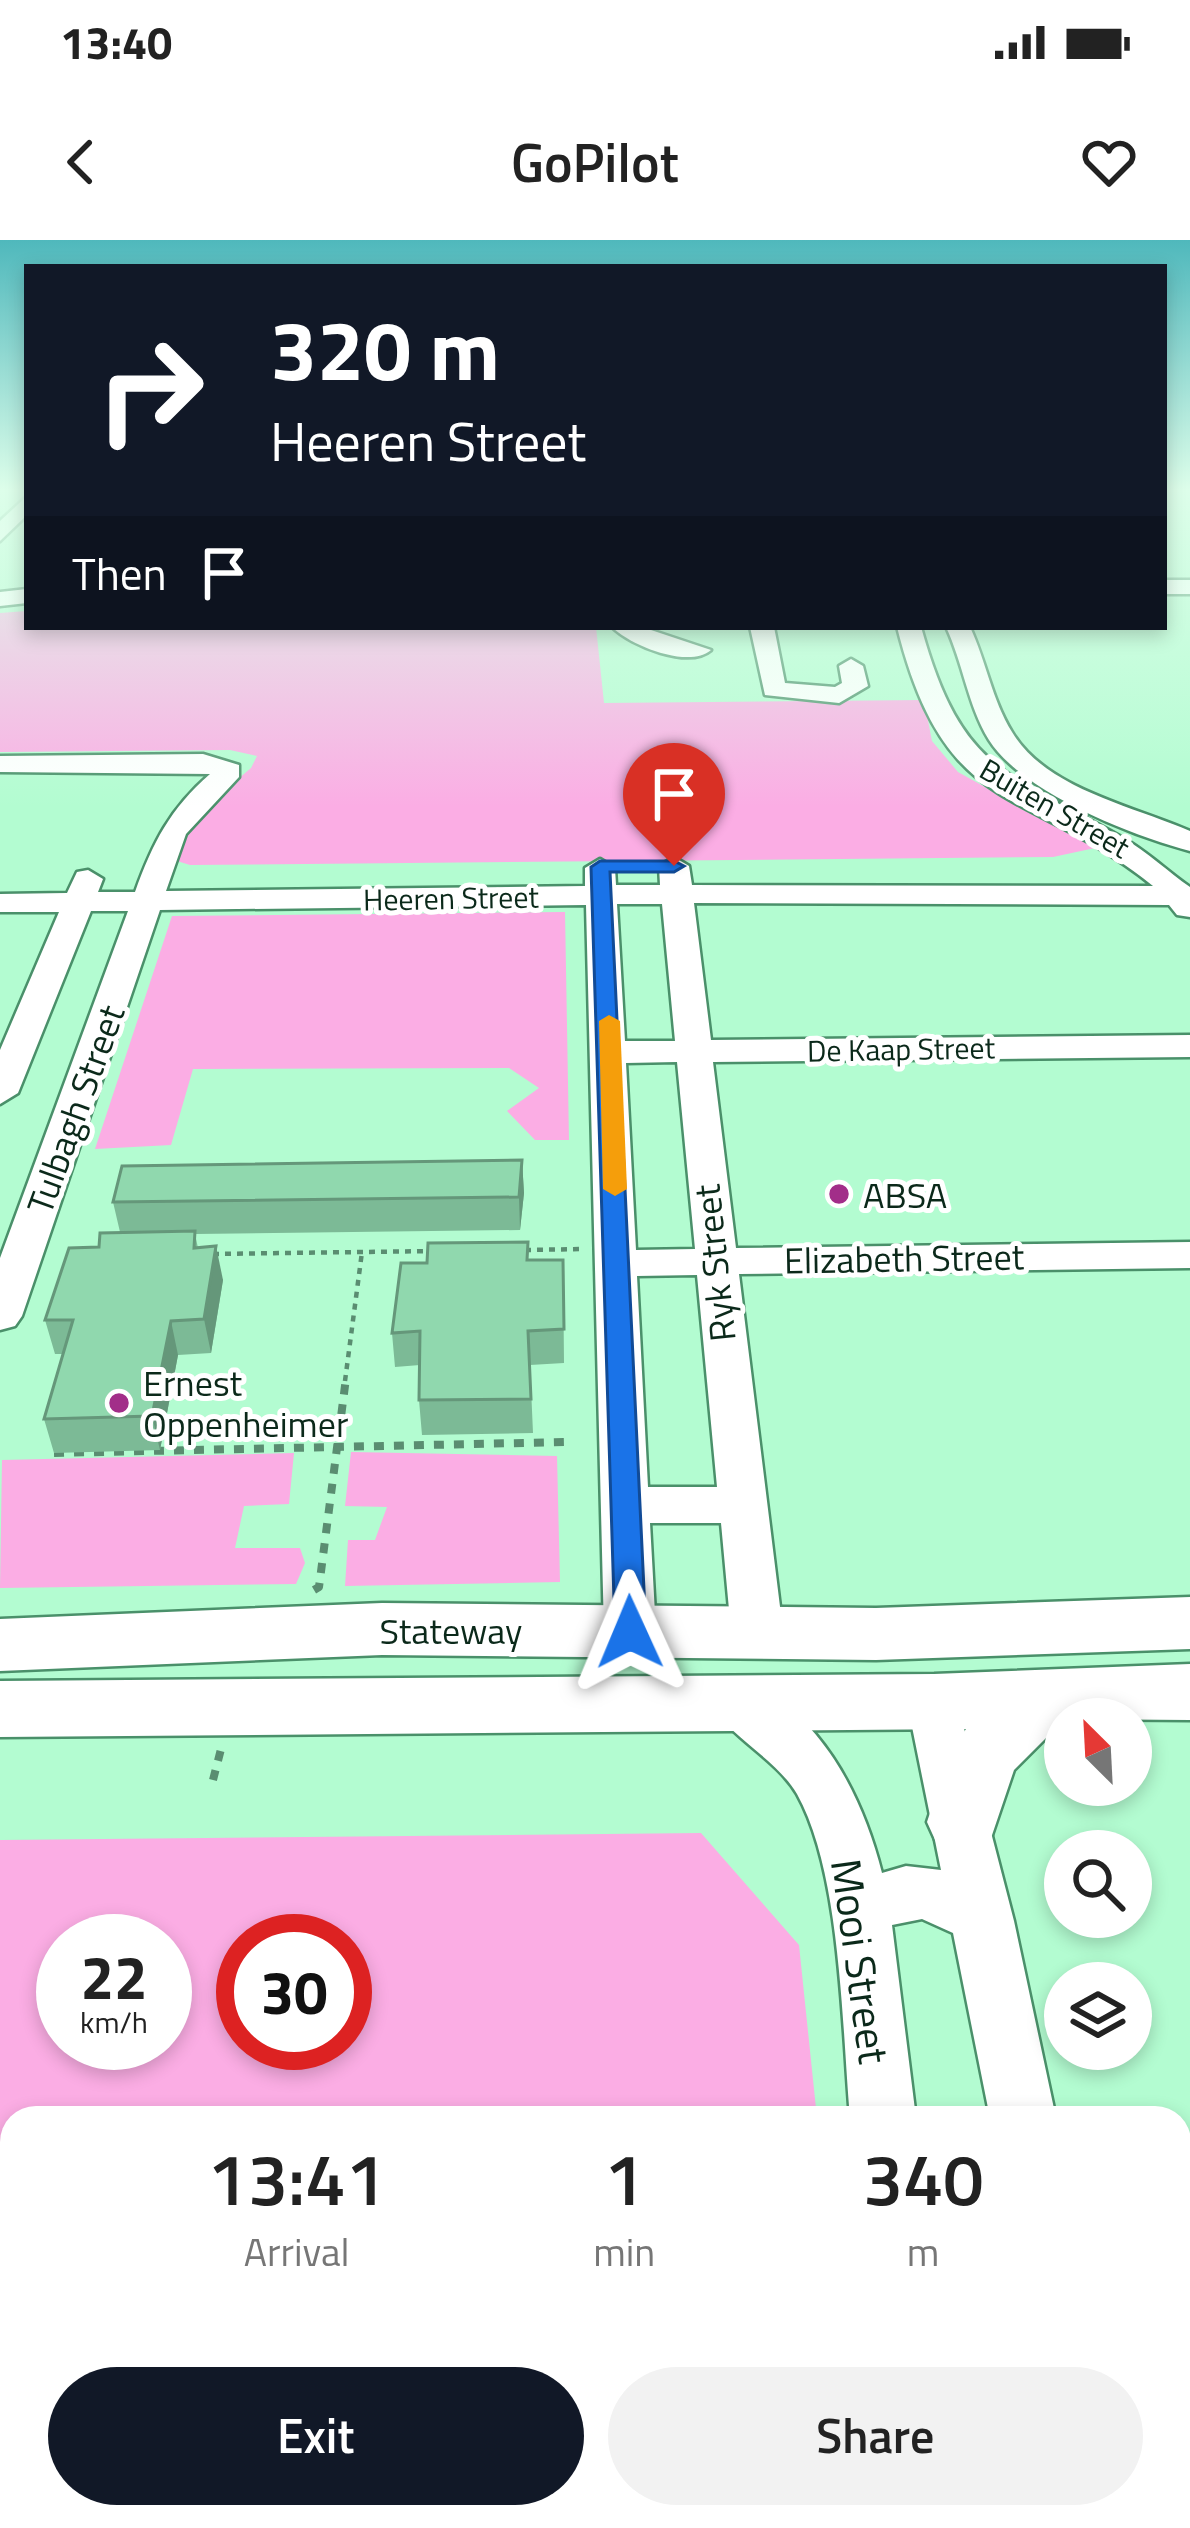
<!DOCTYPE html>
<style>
:root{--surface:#fff;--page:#f2f2f2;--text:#222;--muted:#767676;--accent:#111827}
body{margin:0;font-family:"Titillium Web",sans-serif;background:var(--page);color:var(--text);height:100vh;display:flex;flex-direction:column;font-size:45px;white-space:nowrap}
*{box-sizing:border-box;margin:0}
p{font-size:39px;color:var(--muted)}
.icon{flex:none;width:66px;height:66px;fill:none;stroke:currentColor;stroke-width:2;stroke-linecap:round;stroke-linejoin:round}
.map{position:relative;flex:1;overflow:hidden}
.drawer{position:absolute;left:0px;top:1866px;width:1191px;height:423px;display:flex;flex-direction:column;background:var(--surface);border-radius:36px 36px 0 0;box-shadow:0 6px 18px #0003}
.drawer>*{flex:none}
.hud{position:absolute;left:24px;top:24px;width:1143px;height:366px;border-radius:0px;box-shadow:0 6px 18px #0003;background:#111827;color:#fff;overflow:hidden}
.needle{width:78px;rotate:336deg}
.fabs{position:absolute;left:1044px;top:1458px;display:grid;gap:24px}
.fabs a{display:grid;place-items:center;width:108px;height:108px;border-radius:50%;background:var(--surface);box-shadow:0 6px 18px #0003;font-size:60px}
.speed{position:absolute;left:36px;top:1674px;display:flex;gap:24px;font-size:60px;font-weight:700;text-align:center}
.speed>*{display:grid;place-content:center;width:156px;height:156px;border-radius:50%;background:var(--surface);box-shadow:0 6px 18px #0003;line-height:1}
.speed small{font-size:30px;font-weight:400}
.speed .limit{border:18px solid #d22;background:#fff;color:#111}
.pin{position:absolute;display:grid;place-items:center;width:102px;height:102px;color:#fff;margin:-123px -51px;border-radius:50% 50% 50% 0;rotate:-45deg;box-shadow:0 0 12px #0007}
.pin .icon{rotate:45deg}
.me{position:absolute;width:132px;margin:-66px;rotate:359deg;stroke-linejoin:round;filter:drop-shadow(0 0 9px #0008)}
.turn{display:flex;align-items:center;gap:42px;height:252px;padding:0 48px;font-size:54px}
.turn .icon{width:156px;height:156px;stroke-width:2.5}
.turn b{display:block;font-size:84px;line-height:102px}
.then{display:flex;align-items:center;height:114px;padding:0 48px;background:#0003;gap:24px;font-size:45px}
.eta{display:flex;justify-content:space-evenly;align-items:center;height:204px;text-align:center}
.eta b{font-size:72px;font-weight:600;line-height:84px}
.primary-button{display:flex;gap:24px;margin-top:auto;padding:24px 48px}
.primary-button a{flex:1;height:138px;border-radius:72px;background:var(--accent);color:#fff;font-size:48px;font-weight:600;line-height:138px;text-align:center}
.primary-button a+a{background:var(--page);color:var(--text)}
.status{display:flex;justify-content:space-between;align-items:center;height:84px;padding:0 60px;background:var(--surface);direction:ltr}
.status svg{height:33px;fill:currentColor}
header{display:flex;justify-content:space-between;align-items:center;height:156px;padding:0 48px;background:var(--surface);font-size:54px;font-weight:600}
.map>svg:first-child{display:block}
.green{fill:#fbade4;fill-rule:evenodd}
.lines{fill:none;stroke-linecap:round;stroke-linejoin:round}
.minor-casing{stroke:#4a906a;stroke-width:5}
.major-casing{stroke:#4a906a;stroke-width:5}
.path-far1{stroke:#5a8d71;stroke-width:4.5;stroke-dasharray:6 6;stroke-linecap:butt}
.path{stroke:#5a8d71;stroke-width:8;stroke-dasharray:10 10;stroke-linecap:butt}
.minor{fill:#fff;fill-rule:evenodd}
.major{fill:#fff;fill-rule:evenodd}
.wall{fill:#7cba96}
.shaded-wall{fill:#65977a}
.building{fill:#90d8ae;stroke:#65977a;stroke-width:3}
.route{fill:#1a73e8;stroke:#114b97;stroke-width:3}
.slow{fill:#f59e0b}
.poi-dot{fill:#a22e89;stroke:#fff;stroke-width:4.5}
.labels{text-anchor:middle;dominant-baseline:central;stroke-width:10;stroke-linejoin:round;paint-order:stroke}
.far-street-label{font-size:30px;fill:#0b291a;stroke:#fff}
.street-label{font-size:36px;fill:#0b291a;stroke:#fff}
.poi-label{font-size:36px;fill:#0b291a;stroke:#fff;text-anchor:start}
.near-street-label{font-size:42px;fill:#0b291a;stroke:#fff}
</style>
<div class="status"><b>13:40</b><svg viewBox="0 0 49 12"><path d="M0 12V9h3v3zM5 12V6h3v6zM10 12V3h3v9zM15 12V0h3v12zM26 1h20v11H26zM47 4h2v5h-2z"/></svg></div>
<header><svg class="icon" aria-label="back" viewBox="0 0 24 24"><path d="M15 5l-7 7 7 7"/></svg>GoPilot<svg class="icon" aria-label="heart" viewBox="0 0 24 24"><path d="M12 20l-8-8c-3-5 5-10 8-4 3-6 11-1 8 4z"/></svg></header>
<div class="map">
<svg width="1190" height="2288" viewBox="0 0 1190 2288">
<rect width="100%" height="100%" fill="#b3fcd1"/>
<g class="green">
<path d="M 27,371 L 27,387 L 596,387 L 604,463 L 924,460 L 932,501 L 958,532 L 1095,608 L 1053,617 L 190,625 L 177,621 L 173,613 L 187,582 L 251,528 L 257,516 L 230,510 L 0,512 L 0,373 Z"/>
<path d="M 565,672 L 569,900 L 535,900 L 507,871 L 539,848 L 509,828 L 193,829 L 171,905 L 95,909 L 172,676 Z"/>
<path d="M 351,1212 L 557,1216 L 560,1342 L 345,1346 L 348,1300 L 375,1300 L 387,1267 L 345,1266 Z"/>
<path d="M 294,1213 L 289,1264 L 244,1266 L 235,1308 L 300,1308 L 305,1323 L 296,1344 L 0,1348 L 2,1220 Z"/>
<path d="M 701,1593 L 799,1705 L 817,1878 L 12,1878 L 12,2277 L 858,2277 L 860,2288 L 0,2288 L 0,1600 ZM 165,1701 L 165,1803 L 63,1803 L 63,1701 ZM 345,1701 L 345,1803 L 243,1803 L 243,1701 Z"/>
</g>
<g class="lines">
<defs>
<g id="minor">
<path d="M 27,256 L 27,275 L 0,301 L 0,281 Z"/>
<rect x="1164" y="340" width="26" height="14"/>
<path d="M 27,349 L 27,363 L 0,366 L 0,352 Z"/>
<path d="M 612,387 L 642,387 L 711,410 C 689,429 631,406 612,387 Z"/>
<path d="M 750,387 L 774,387 L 785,443 L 835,447 L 842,443 L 839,426 L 851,419 L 863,426 L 868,446 L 839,463 L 765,455 Z"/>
<path d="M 897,387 L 921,387 C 961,531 1004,531 1123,598 C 1148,612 1168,632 1190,647 L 1190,677 L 1177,675 L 1169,665 L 694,663 L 711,800 L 1190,795 L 1190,817 L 713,822 L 736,1008 L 1190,1002 L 1190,1028 L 739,1034 L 783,1391 L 775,1405 L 757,1411 L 739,1405 L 731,1391 L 721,1283 L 650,1283 L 656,1392 L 648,1406 L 630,1412 L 612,1406 L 604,1392 L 586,665 L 160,670 L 22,1076 L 15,1086 L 0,1090 L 0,1018 L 128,671 L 91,671 L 18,853 L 0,864 L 0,810 L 59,672 L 0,672 L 0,654 L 67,653 L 77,632 L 88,630 L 103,639 L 98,652 L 135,652 C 153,602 170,569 210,534 L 0,532 L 0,516 L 203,514 L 239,525 L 239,537 L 186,594 L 166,651 L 585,646 L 585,628 L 600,619 L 615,628 L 616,645 L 660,645 L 659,626 L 674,617 L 689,626 L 692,645 L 1153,646 C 1024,543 946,582 897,387 ZM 617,664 L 662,664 L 675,801 L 625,801 ZM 677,822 L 695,1009 L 636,1010 L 626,823 ZM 697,1035 L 717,1247 L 648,1247 L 637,1036 Z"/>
<path d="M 946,387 L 970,387 C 986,421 992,460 1012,492 C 1046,549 1133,566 1190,591 L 1190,611 C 1132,596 1022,552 989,500 C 968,466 963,423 946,387 Z"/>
<path d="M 737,1439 C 819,1467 862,1555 882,1633 L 906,1626 L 941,1630 L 907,1462 L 915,1446 L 934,1440 L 953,1446 L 1014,1681 L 1056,1878 L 990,1878 L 953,1693 L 922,1679 L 892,1685 L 916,1878 L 850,1878 C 842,1787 841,1632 797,1554 C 775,1517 729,1498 710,1461 L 718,1445 Z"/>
<path d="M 894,2277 L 970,2277 L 971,2288 L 895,2288 Z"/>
<path d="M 1063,2277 L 1139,2277 L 1142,2288 L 1066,2288 Z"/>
</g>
<g id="major">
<path d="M 1190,1357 L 1190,1409 L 876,1420 L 382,1415 L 0,1431 L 0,1379 L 382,1363 L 876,1368 Z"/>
<path d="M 1190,1424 L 1190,1480 L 1065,1479 L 1014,1530 L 989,1604 L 963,1613 L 937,1604 L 927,1582 L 949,1515 L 966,1489 L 0,1497 L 0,1441 L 934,1434 Z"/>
</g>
</defs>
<use href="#minor" class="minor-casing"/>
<use href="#major" class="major-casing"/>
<g class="path-far1">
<path d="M 525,1010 L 584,1009"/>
<path d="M 213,1014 L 434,1011"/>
<path d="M 345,1141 L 362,1012"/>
</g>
<g class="path">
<path d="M 54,1213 L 567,1202"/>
<path d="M 314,1350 L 319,1347 L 346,1138"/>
<path d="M 213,1540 L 221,1509"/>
</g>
<use href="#minor" class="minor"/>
<use href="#major" class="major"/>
</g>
<g class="wall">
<path d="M 522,920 L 524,953 L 520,990 L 195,994 L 198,1008 L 223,1040 L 211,1113 L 178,1115 L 160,1210 L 54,1213 L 44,1179 L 63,1114 L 55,1114 L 45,1080 L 99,1007 L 120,992 L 113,962 Z"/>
<path d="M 528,1020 L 563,1020 L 564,1123 L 530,1125 L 533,1193 L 422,1195 L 419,1160 L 420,1125 L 395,1127 L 392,1093 Z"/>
</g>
<g class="shaded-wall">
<path d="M 522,920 L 524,953 L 520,990 L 519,957 Z"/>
<path d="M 216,1006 L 223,1040 L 211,1113 L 204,1079 Z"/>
<path d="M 171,1081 L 178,1115 L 160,1210 L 152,1176 Z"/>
</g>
<g class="building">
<path d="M 522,920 L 519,957 L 113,962 L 122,926 Z"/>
<path d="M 195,991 L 194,1008 L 216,1006 L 204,1079 L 171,1081 L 152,1176 L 44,1179 L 73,1080 L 45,1080 L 69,1008 L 99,1007 L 100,993 Z"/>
<path d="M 528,1002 L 527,1020 L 563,1020 L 564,1089 L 528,1091 L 531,1159 L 419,1160 L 420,1091 L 392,1093 L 401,1023 L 427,1023 L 428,1003 Z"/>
</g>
<linearGradient id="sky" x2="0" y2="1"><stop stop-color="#4fb8bc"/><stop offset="0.44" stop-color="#ddfeea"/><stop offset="1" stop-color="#ddfeea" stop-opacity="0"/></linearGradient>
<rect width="1190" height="567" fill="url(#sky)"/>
<path class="route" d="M 600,621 L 674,621 L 684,626 L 674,632 L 610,632 L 646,1392 L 630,1404 L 615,1392 L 591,627 Z"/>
<path class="slow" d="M 609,775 L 620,781 L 627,949 L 615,956 L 603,949 L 599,781 Z"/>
<g class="poi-dot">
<circle cx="839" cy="954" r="12"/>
<circle cx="119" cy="1163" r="12"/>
</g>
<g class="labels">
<g class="far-street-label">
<text transform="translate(1055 568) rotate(30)">Buiten Street</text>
<text transform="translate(451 658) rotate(-1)">Heeren Street</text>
<text transform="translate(901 809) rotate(-1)">De Kaap Street</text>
</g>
<g class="street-label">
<text transform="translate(75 869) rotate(-70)">Tulbagh Street</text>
<text transform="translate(904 1018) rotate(-1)">Elizabeth Street</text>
<text transform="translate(714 1023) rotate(-96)">Ryk Street</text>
<text x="451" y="1390">Stateway</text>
</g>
<g class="poi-label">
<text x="863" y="954">ABSA</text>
<text x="143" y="1142">Ernest<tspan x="143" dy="41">Oppenheimer</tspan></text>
</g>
<g class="near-street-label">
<text transform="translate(861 1721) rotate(82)">Mooi Street</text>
</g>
</g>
</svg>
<div class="fabs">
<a><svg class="needle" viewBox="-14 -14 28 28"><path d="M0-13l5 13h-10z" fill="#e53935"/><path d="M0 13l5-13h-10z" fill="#767676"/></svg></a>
<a><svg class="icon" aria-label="search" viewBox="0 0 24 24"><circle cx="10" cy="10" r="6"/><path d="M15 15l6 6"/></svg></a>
<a><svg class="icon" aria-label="layers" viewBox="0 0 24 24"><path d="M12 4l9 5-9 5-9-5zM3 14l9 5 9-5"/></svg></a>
</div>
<div class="speed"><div>22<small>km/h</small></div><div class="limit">30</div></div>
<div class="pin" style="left:674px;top:626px;background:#d93025"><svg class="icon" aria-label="arrive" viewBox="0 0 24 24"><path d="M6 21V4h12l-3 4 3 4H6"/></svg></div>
<svg class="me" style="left:630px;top:1392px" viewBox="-20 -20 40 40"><path d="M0-17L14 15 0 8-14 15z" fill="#1a73e8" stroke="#fff" stroke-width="4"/></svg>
<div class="hud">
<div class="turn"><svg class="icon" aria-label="right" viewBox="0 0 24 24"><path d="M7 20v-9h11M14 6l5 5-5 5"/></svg><div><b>320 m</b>Heeren Street</div></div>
<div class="then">Then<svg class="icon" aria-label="arrive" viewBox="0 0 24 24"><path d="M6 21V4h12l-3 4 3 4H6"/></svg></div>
</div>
<section class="drawer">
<div class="eta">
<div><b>13:41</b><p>Arrival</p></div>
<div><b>1</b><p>min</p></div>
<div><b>340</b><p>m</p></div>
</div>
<div class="primary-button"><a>Exit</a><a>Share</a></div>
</section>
</div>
